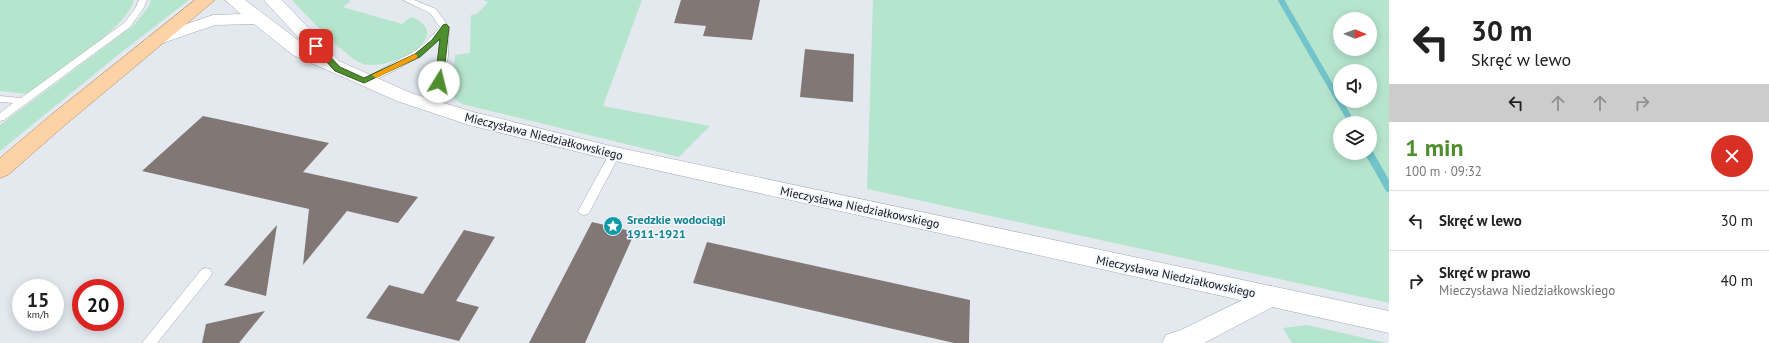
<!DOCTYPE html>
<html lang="pl">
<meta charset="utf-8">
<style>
:root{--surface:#fff;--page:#f6f6f6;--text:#222;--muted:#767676;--line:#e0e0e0;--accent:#4f8e2f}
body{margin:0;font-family:"PT Sans",sans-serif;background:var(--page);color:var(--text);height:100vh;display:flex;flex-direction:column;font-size:15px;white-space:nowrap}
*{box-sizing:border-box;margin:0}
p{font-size:13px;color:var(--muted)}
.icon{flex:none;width:22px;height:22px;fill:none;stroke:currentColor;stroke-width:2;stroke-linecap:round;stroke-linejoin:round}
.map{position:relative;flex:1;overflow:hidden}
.details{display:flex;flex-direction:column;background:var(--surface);width:380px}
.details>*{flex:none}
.banner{background:#fff;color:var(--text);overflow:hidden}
.needle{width:26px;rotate:91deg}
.tools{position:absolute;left:1333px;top:12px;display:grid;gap:8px}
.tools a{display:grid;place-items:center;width:44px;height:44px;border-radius:50%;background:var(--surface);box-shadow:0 2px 10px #0003;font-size:20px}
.speed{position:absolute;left:12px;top:279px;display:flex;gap:8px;font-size:20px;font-weight:700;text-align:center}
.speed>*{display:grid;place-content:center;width:52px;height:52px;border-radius:50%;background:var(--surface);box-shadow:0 2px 10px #0003;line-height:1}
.speed small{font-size:10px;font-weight:400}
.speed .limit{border:6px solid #d22;background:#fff;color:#111}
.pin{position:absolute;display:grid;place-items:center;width:34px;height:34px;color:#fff;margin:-17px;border-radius:8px;box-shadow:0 2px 6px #0006}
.me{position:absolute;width:44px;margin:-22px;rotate:9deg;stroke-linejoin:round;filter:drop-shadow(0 0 3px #0008)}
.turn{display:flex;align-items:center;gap:14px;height:84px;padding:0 16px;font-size:18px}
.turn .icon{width:52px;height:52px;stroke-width:2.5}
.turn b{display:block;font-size:28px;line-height:34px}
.lanes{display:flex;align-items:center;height:38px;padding:0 16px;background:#0003;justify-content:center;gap:20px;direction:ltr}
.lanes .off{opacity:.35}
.round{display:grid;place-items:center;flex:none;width:42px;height:42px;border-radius:21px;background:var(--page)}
.summary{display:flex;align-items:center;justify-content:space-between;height:68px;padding:0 16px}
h1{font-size:24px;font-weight:600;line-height:30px;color:var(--accent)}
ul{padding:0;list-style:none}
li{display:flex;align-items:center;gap:12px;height:60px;padding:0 16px;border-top:1px solid var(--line)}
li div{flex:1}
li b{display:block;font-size:15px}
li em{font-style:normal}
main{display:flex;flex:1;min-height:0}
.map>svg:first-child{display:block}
.green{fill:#b6e5ce;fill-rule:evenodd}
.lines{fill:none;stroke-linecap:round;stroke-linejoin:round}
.stream-far1{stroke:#72c3ca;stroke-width:6}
.stream{stroke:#72c3ca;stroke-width:8}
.building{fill:#817876}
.service-casing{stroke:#a5aab0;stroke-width:1}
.minor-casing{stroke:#a5aab0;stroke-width:1}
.tertiary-casing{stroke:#a5aab0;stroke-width:1}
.trunk-casing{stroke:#ac8866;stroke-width:1}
.service{fill:#fff;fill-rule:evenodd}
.minor{fill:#fff;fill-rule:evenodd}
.tertiary{fill:#fff;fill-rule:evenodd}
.trunk{fill:#fed2a7;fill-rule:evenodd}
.route{fill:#4f8e2f;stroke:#335c1f}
.slow{fill:#f59e0b}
.labels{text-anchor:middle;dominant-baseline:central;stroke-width:3;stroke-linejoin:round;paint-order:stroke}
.street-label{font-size:12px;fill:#131517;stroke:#f1f6fd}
.culture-label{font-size:12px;font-weight:bold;fill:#0d838f;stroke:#f1f6fd;text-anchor:start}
</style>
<main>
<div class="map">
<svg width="1389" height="343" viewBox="0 0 1389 343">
<rect width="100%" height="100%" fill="#e3e9ef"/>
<g class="green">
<path d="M 0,0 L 134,0 C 127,29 52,75 27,94 L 0,91 Z"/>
<path d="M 151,0 L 189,0 L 118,55 L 0,151 L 0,125 L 134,25 L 149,6 Z"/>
<path d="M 292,0 L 349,0 L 351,1 L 343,7 L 402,24 L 411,17 C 458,35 391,72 363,64 C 347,59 305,14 292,0 Z"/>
<path d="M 483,0 L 642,0 L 603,106 L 710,126 L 679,157 L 462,104 L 452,97 L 455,55 L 470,53 L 471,15 L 477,14 L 488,2 Z"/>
<path d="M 873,0 L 1389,0 L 1389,303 L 867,189 ZM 1340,19 L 1370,19 L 1370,49 L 1340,49 ZM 1340,71 L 1370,71 L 1370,101 L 1340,101 ZM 1340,123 L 1370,123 L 1370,153 L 1340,153 Z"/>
<path d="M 1307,325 L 1387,343 L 1292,343 L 1283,328 Z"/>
</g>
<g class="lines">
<path class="stream-far1" d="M 1281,0 L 1352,123"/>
<path class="stream" d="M 1369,153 L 1389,188"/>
</g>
<g class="building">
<path d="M 681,0 L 760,0 L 752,40 L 703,36 L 706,26 L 674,23 Z"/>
<path d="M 805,49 L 854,54 L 853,102 L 800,97 Z"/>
<path d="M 203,116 L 329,143 L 303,172 L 418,197 L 398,223 L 347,211 L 303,265 L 309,209 L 142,171 Z"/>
<path d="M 592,222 L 635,232 L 585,343 L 529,343 Z"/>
<path d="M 277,225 L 266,296 L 224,285 Z"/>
<path d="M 464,230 L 495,237 L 456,301 L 479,307 L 459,341 L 366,318 L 389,285 L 423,294 Z"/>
<path d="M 707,242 L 970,300 L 969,343 L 954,343 L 693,283 Z"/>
<path d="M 265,311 L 239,343 L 202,343 L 206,324 Z"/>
</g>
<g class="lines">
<defs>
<g id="service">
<path d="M 139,0 L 147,0 L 143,9 L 130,27 L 4,120 L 0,121 L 0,113 L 13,103 L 0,102 L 0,96 L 21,98 L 124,23 L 135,9 Z"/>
<path d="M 403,0 L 414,0 L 436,9 L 449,27 L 448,56 L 438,110 L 430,110 L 429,108 L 438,56 L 440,39 C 419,60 394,71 368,83 L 365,84 L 360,81 L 415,51 L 424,44 L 440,27 L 430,13 Z"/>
<path d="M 615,150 L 619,151 L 620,154 L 590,211 L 588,214 L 584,215 L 580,214 L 578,211 L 611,151 Z"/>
<path d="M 206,268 L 210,269 L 212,273 L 210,277 L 157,343 L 142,343 L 202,269 Z"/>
</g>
<path id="minor" d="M 1271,286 L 1280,289 L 1283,296 L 1280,303 L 1204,343 L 1162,343 L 1166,335 L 1181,330 Z"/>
<path id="tertiary" d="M 225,0 L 245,0 L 307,47 L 264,0 L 282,0 L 339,61 L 411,93 L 473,112 L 615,147 L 1389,311 L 1389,333 L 615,161 L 469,125 L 397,101 L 293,55 L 254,24 L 215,25 L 154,46 L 148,45 L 145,41 L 148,37 L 213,15 L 241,14 Z"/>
<path id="trunk" d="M 195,0 L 215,0 L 65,125 L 8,175 L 0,178 L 0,158 L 51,115 Z"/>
</defs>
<use href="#service" class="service-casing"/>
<use href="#minor" class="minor-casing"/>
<use href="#tertiary" class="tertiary-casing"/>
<use href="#trunk" class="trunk-casing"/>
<use href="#service" class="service"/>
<use href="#minor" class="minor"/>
<use href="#tertiary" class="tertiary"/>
<use href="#trunk" class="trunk"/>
</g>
<path class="route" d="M 446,24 L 449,27 L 443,82 L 439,84 L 435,82 L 440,39 L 420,57 L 364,83 L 335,71 L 312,46 L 316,43 L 318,44 L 340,67 L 364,78 L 415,54 L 432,40 L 443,25 Z"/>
<path class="slow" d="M 415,54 L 417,55 L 417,58 L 378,77 L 376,78 L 372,75 Z"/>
<defs>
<symbol id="sight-disc" viewBox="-11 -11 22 22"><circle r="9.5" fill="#0f9aa8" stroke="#f1f6fd"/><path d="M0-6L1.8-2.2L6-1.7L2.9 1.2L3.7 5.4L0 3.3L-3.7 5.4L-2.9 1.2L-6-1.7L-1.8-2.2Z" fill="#fff"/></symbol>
</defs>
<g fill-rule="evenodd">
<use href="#sight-disc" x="602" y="215" width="22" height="22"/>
</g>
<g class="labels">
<g class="street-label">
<text transform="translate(544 136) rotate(14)">Mieczysława Niedziałkowskiego</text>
<text transform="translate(860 207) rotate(12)">Mieczysława Niedziałkowskiego</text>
<text transform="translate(1176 276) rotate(12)">Mieczysława Niedziałkowskiego</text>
</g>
<g class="culture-label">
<text x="627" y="219">Sredzkie wodociągi<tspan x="627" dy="14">1911-1921</tspan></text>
</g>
</g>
</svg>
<div class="tools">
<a><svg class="needle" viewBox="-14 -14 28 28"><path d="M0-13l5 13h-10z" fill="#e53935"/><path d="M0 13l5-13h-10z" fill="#767676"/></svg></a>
<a><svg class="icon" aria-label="sound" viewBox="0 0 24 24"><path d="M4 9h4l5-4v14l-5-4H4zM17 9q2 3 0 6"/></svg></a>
<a><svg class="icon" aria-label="layers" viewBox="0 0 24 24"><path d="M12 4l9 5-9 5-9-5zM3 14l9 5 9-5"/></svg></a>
</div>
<div class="speed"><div>15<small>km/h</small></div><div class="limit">20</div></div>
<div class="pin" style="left:316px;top:46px;background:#d93025"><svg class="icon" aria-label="arrive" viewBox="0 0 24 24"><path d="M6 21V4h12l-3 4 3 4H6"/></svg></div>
<svg class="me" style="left:439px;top:82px" viewBox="-20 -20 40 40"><circle r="19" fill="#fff"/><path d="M0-13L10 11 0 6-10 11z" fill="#4f8e2f"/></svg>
</div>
<section class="details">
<div class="banner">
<div class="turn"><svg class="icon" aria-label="left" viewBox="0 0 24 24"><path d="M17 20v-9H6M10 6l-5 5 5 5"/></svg><div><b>30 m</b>Skręć w lewo</div></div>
<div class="lanes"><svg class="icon" aria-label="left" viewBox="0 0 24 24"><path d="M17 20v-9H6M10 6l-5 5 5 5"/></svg><svg class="icon off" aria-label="ahead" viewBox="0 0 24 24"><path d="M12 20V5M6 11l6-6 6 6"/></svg><svg class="icon off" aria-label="ahead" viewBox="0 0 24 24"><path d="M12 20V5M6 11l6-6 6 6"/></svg><svg class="icon off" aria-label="right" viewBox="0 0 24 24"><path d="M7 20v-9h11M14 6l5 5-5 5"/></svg></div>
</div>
<div class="summary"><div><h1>1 min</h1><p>100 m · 09:32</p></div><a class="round" style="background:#d93025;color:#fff"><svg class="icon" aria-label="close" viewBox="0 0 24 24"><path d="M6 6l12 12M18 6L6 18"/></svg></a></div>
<ul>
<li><svg class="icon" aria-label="left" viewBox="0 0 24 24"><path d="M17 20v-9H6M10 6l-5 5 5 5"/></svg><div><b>Skręć w lewo</b></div><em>30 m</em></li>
<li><svg class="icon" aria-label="right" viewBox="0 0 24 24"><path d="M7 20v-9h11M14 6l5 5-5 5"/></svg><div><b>Skręć w prawo</b><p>Mieczysława Niedziałkowskiego</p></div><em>40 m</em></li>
</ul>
</section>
</main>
